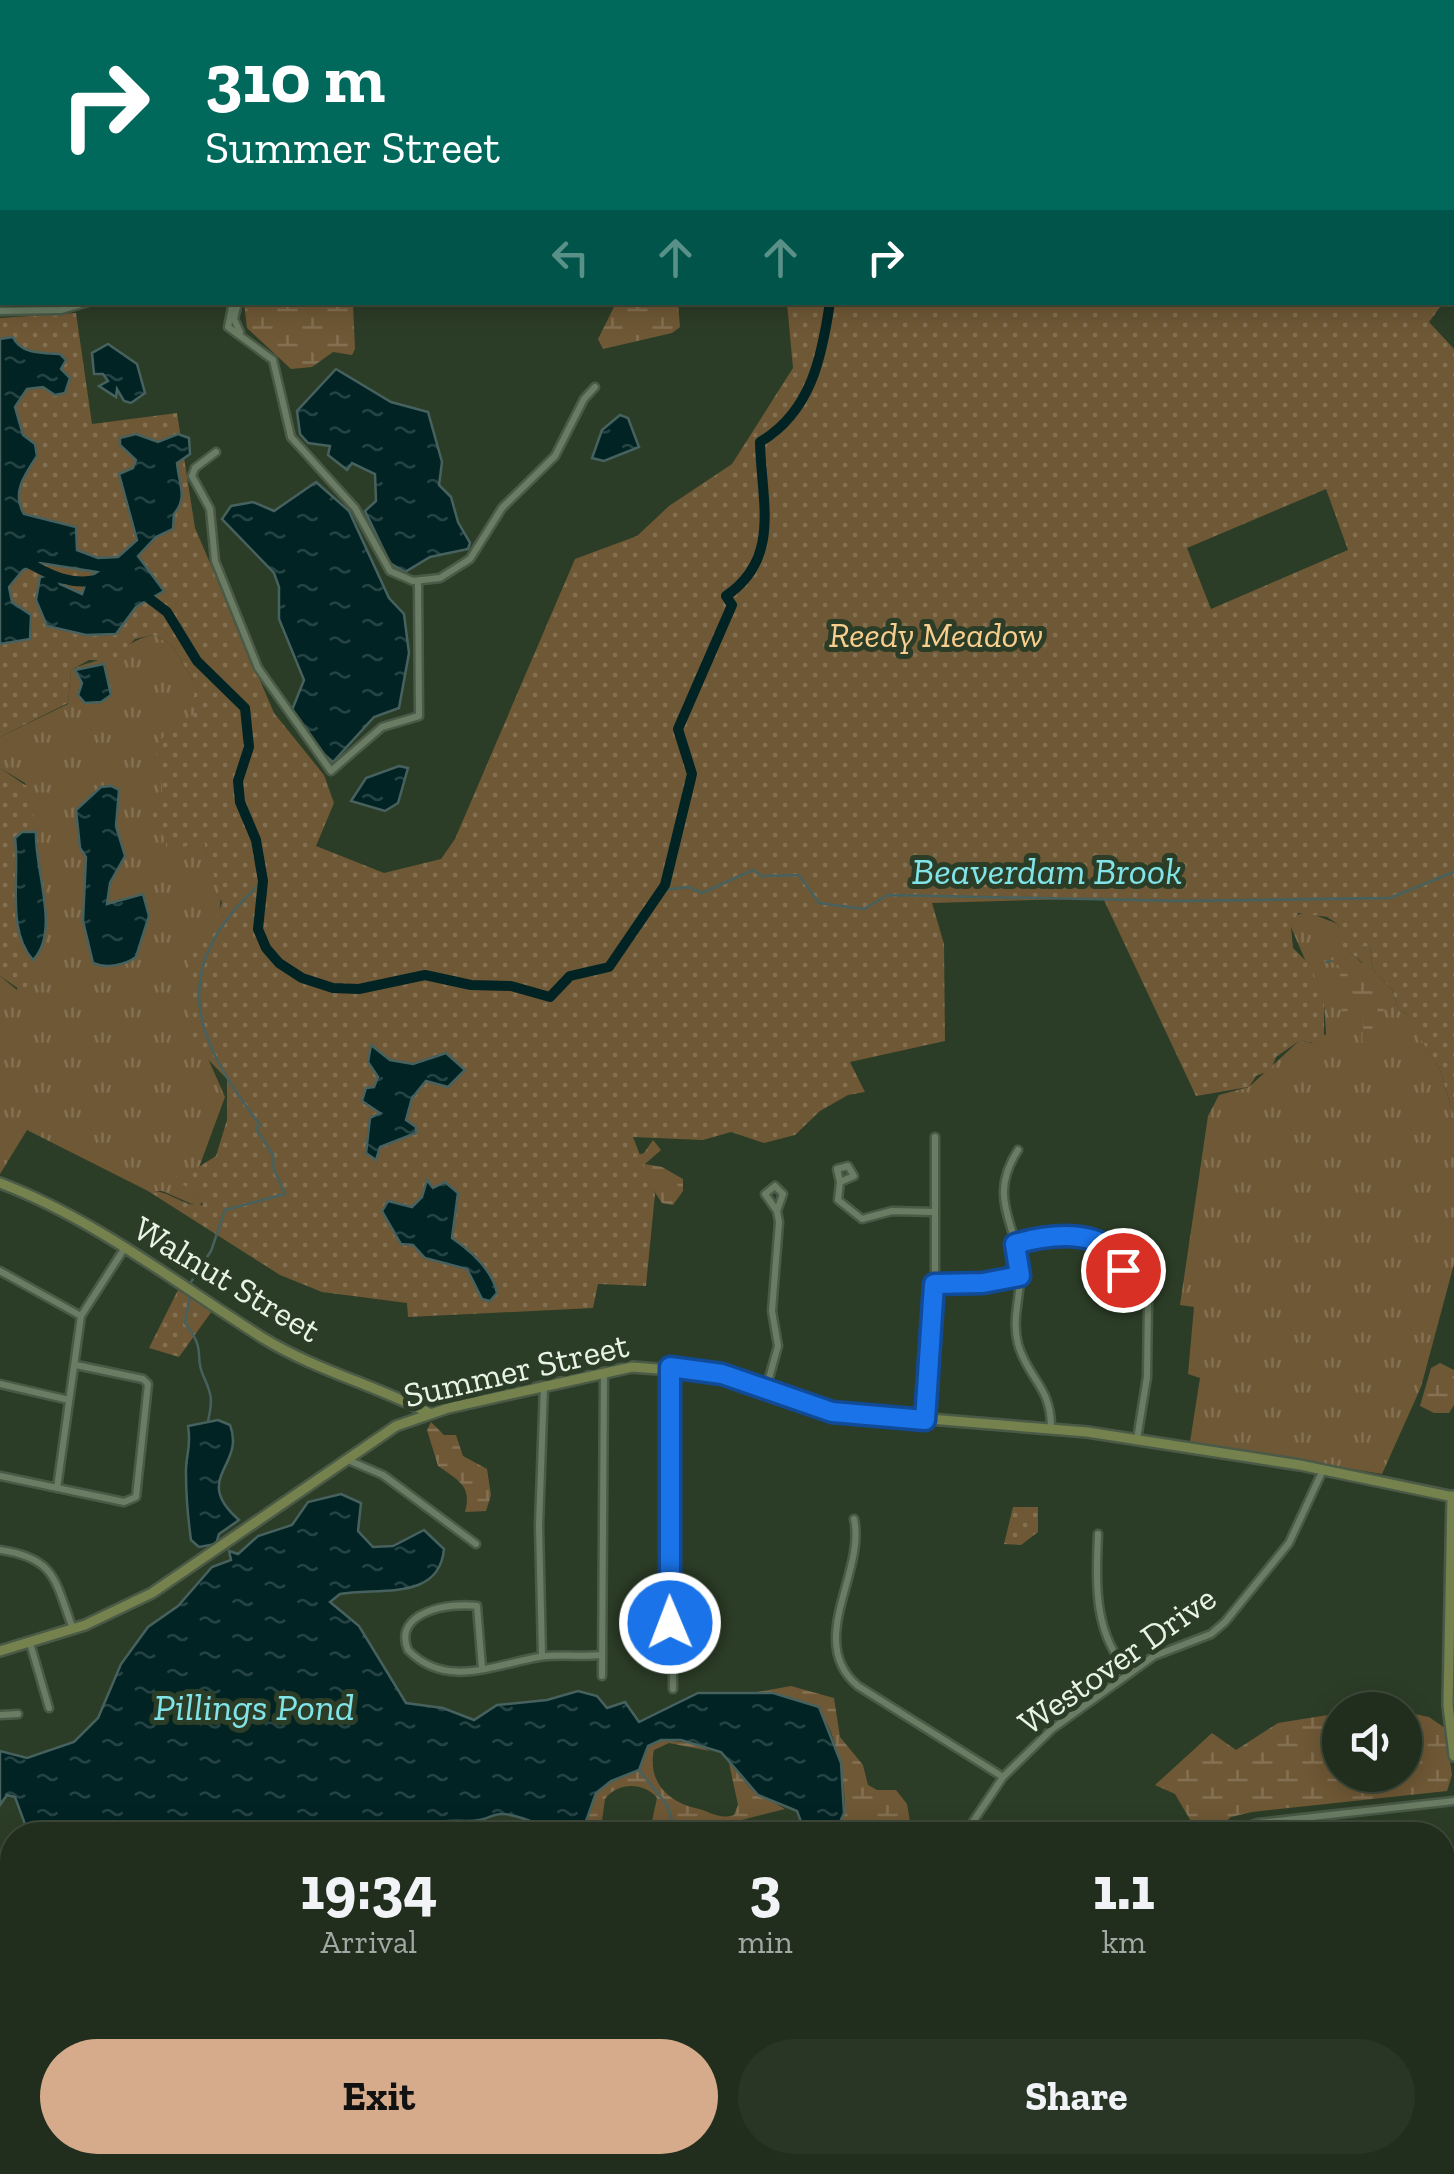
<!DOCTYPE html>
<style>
:root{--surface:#212e1d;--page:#293626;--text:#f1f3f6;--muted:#a2a8a4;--line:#3e4a3b;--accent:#d6ab8b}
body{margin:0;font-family:"Zilla Slab",serif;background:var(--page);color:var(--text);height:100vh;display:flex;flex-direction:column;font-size:38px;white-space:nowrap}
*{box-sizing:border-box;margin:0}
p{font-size:32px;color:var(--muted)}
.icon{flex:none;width:55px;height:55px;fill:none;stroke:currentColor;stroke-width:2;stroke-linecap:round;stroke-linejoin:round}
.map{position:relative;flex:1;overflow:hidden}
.sheet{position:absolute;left:0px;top:1822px;width:1455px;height:352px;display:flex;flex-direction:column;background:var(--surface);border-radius:40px 40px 0 0;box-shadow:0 5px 25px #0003,0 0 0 2px var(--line)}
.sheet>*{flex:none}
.hud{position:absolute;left:0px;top:0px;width:1455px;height:305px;box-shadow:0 5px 25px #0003,0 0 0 2px var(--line);background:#00695c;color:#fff;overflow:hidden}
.controls{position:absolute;left:1322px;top:1692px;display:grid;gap:20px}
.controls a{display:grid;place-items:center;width:100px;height:100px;border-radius:50%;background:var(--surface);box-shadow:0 5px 25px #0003,0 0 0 2px var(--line);font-size:50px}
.pin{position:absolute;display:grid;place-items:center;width:85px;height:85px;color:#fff;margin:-42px;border:5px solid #fff;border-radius:50%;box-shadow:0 2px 10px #0007}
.me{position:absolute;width:110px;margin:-55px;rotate:359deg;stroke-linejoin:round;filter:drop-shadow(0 0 8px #0008)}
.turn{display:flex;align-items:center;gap:35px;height:210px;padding:0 40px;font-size:45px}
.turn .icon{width:130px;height:130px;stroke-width:2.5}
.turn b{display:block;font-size:70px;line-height:85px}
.lanes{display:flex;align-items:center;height:95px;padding:0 40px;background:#0003;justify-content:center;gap:50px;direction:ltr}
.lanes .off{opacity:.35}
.eta{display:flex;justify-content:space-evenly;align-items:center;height:170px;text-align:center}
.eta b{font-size:60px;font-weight:800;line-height:70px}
.cta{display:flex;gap:20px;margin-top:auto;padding:20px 40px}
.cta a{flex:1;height:115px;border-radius:60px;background:var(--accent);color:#111;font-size:40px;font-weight:800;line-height:115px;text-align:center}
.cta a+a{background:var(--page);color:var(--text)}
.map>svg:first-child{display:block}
.grass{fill:url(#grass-tufts)}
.wetland{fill:url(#wetland-marsh)}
.park{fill:url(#park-dots);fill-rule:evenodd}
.water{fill:url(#water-ripples);stroke:#46615e;stroke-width:2.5}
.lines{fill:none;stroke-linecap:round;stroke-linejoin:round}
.stream{stroke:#46615e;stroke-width:2.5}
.river{stroke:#012324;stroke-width:10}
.street-casing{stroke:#4b5a47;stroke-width:11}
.secondary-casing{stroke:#4b5a47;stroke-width:14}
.highway-casing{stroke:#4b5a47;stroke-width:18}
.street{stroke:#6a7d64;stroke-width:6}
.secondary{stroke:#75824d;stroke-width:9}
.highway{stroke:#8e8c17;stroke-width:12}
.route-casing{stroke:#114b97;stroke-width:25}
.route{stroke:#1a73e8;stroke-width:18}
.labels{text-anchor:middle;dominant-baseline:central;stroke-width:10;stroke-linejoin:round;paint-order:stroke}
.park-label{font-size:35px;font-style:italic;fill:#f8ce8e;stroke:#2c3d27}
.street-label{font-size:35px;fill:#e8f3e5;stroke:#2c3d27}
.water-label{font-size:38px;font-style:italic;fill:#81e4e9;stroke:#2c3d27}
</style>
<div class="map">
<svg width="1454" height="2174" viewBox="0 0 1454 2174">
<defs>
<pattern id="grass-tufts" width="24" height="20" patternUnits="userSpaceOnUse" patternTransform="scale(2.5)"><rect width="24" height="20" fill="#6f5835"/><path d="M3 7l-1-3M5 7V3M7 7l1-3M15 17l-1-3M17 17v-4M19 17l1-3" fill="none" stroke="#847052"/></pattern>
<pattern id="wetland-marsh" width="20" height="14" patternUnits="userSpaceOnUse" patternTransform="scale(2.5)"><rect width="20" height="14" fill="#6f5835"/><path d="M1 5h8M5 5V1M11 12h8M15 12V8" fill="none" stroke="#847052"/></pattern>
<pattern id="park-dots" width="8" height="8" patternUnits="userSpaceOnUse" patternTransform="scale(2.5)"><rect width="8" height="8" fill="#6f5835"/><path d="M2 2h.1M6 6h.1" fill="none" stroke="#847052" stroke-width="1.8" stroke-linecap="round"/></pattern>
<pattern id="water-ripples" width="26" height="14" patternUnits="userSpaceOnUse" patternTransform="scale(2.5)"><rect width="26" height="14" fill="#012324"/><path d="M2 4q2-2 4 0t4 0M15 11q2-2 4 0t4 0" fill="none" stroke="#264344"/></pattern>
</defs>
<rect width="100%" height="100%" fill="#2c3d27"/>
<g class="grass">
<path d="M 153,635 L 172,645 L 194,682 L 204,843 L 221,895 L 206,1054 L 225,1097 L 191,1189 L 203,1200 L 199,1207 L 162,1191 L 148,1191 L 27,1130 L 0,1174 L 0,976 L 17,990 C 28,919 42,854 25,783 L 0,768 L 0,737 L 68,704 L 71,670 C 84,663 97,662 109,656 C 126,648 134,639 153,635 Z"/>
<path d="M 1307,912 L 1338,924 L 1342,945 L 1362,963 L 1364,946 L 1370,948 L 1373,970 L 1392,990 L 1399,1011 L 1406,1013 L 1440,1070 L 1454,1117 L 1454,1264 L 1421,1387 L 1382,1474 L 1190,1442 L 1200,1378 L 1188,1374 L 1194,1307 L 1180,1305 L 1208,1116 L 1219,1095 L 1249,1087 L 1299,1041 L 1312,1043 L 1326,1034 L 1324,1004 L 1291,927 L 1294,916 Z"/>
</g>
<g class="wetland">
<path d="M 244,303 L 353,303 L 355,349 L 352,355 L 333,352 L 312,367 L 291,369 L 247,328 Z"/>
<path d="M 616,303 L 678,303 L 680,327 L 672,333 L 603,349 L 598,339 Z"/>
<path d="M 1345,953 L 1386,996 L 1379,1036 L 1368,1044 L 1362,1041 L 1364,1018 L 1358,1015 L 1342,1022 L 1340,970 L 1331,961 Z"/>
<path d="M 653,1140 L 661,1150 L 645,1164 L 662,1167 L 683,1179 L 683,1191 L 673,1205 L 662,1203 L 631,1157 L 644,1153 Z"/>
<path d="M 1440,1363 L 1454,1370 L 1454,1405 L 1449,1413 L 1434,1413 L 1420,1406 L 1431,1368 Z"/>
<path d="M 431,1422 L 444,1435 L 456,1435 L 463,1456 L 487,1469 L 491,1495 L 486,1511 L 465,1512 C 473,1485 456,1479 438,1466 L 427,1430 Z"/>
<path d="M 791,1686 L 834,1698 L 840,1737 L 863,1765 L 868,1785 L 877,1790 L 896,1790 L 907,1804 L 910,1821 L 889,1826 L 879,1835 L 834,1835 C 835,1826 841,1823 843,1814 C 847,1801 843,1781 840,1768 C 829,1701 809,1698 746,1694 Z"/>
<path d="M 1405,1712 L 1429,1717 L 1445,1728 L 1452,1775 L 1447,1791 L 1252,1812 L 1231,1817 L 1214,1833 L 1192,1823 L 1175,1794 L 1155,1785 L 1212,1733 L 1236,1750 L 1278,1723 L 1340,1713 L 1340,1775 L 1405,1775 Z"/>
<path d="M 661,1740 L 693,1743 L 710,1751 L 669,1743 L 654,1750 C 647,1781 668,1802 695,1808 C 710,1811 719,1820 734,1815 L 738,1805 L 729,1763 L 751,1789 L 785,1809 L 738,1821 L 730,1835 L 649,1835 L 657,1798 C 644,1782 618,1782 605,1799 L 600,1835 L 581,1835 L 596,1793 L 611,1781 L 639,1770 L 648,1746 Z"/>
</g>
<g class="park">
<path d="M 1010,0 L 1454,0 L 1454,287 L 1452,2 Z"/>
<path d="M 787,303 L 1443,303 L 1429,322 L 1454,349 L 1454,1117 L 1440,1070 L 1417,1033 L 1412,1033 L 1406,1013 L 1399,1011 L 1392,990 L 1373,970 L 1370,948 L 1364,946 L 1363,963 L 1341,945 L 1338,924 L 1327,917 L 1298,913 L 1291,927 L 1293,948 L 1311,966 L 1324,1004 L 1324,1038 L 1316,1043 L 1299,1041 L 1276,1057 L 1271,1070 L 1256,1076 L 1249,1087 L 1196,1096 L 1103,898 L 932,903 L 944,944 L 945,1041 L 850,1062 L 865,1092 L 848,1095 L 820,1111 L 795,1135 L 764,1143 L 731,1132 L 703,1140 L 633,1137 L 655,1194 L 646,1286 L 598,1284 L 593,1308 L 408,1317 L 407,1303 L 322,1292 L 280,1275 L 148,1191 C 168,1189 184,1208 203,1205 L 197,1194 L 175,1179 L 181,1170 L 189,1173 L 216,1156 L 227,1120 L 227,1079 L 193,1044 L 187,978 L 192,940 L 211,931 L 222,903 L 204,843 L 166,850 L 166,839 L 149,821 L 162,797 L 162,771 L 156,752 L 162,738 L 194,714 L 194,682 L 172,645 L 153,635 L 135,639 L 114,661 L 89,660 L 71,670 L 68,703 L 0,737 L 0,318 L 76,313 L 92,424 L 177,413 L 195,528 L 274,713 L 324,775 L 334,803 L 316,846 L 384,873 L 441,859 L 455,839 L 575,559 L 637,536 L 669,506 L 732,464 L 793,368 ZM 1326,489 L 1348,550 L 1211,609 L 1187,548 Z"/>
<path d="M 0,768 L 28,787 C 39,817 48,976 22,991 L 0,976 Z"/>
<path d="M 179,1288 L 212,1311 L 179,1357 L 149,1348 Z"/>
<path d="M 1013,1507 L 1038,1507 L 1038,1532 L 1021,1545 L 1004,1544 Z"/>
<path d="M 203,2162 L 383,2163 L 390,2174 L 203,2174 Z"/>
</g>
<g class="water">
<path d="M 13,337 C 20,354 43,353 60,354 L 66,360 L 61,369 L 70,378 L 65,393 L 55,395 L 43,387 L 27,389 L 15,407 L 23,435 L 35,444 L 37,456 C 25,474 11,493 24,514 L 76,527 L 77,550 L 98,558 L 118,557 L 137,540 L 119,474 L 133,468 L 136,460 L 120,445 L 120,438 L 136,434 L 158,442 L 178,434 L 189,438 L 190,454 L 177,463 C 179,485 188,497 174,514 L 173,529 L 156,537 L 138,556 L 164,591 L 136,607 L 116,634 L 86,635 L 47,626 L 36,600 L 40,577 L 55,574 L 60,584 L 82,594 L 87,579 L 97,572 L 40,563 L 23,570 L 9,587 L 12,602 L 31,615 L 30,639 L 0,644 L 0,339 Z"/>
<path d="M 108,344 L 137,364 L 145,393 L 131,403 L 124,401 L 117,389 L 116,397 L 99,386 L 108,381 L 103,374 L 94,374 L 92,353 Z"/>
<path d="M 336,369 L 391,402 L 428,412 L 442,462 L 439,485 L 451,497 L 458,522 L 470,543 L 468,549 L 430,557 L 405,572 L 390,563 L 365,511 L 376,501 L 375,474 L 352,463 L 347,470 L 328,455 L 330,446 L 308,443 L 300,434 L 297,411 Z"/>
<path d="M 620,415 L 628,418 L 639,447 L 604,461 L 592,458 L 602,430 Z"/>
<path d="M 316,482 L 349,511 L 389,598 L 404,614 L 409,653 L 399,708 L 374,717 L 333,762 L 319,750 L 292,710 L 304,680 L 279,619 L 279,587 L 274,573 L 222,519 L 231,506 L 253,502 L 274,511 Z"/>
<path d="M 104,664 L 111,695 L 101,702 L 85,703 L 78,695 L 82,683 L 75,670 Z"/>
<path d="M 399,766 L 408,768 L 398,803 L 385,811 L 351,801 L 366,778 Z"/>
<path d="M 111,786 L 119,790 L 116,826 L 125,856 L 110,883 L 107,904 L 143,894 L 149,916 L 136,957 C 125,965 106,969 93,963 L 83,921 L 86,857 L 80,848 L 76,810 L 101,787 Z"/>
<path d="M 22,832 L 36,832 C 34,868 61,932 33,960 C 6,930 20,877 15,838 Z"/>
<path d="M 371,1045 L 390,1060 L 413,1064 L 446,1053 L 465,1070 L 448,1087 L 426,1081 L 412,1098 L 406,1120 L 416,1127 L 416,1133 L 380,1147 L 376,1160 L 366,1153 L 370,1118 L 380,1113 L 362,1101 L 366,1088 L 374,1087 L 378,1077 L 368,1062 Z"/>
<path d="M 427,1180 L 433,1188 L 445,1182 L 458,1193 L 452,1238 C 471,1251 492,1269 497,1293 L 490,1301 L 482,1299 L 467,1269 L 425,1258 L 413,1245 L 401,1244 L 382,1211 L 388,1201 L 412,1207 L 422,1197 Z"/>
<path d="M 218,1420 L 230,1425 C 246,1466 191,1478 239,1520 L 219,1534 L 216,1544 L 199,1547 L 191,1540 C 188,1518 186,1495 186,1474 C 185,1455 192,1448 188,1426 Z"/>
<path d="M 341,1494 L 361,1503 L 358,1531 L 373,1547 L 393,1546 L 424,1530 L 444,1549 C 439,1602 378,1587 340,1594 L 330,1602 L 359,1626 L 406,1703 L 443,1708 L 474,1720 L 497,1705 L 547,1700 L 578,1691 L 597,1696 L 607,1708 L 625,1702 L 639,1722 L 698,1693 L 773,1693 L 819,1707 L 841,1763 L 844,1813 L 834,1835 L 806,1835 L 797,1811 L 758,1795 L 721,1752 L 681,1740 L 661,1740 L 648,1746 L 639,1770 L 611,1781 L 596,1793 L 581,1835 C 552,1835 530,1816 503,1814 C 494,1813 488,1819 479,1820 C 458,1824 442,1813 428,1835 L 29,1835 L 15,1797 L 7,1795 L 0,1805 L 0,1751 L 27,1758 L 74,1742 L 98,1718 L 121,1664 L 148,1627 L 178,1606 L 212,1567 L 231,1560 L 229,1551 L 238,1554 L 258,1536 L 292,1525 L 308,1502 Z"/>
<path d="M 7,1864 L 12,1865 L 12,2008 L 0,2013 L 0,1866 Z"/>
</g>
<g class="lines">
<g class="stream">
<path d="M 662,890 L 689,887 L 702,893 L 753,870 L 762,876 L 799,875 L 819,903 L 864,909 L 888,895 L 1182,901 L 1390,898 L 1454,872"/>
<path d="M 1329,961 L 1331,961"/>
<path d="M 1326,962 L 1327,962"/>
<path d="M 191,1282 L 211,1251 L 225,1210 L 285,1194 L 273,1167 L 273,1155 L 256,1129 L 260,1125 C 189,1033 168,966 263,881"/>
<path d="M 190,1295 L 185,1323 C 207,1351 194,1355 203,1375 C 212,1395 213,1400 208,1421"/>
<path d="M 639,1770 L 667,1805 L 677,1835"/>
<path d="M 728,2174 L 728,2162"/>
</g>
<g class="river">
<path d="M 1199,2 L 1199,0"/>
<path d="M 21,559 C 48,573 66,586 97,580"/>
<path d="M 142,593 L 167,612 L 197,661 L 245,708 L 249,747 L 238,781 L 240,802 L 256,840 L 263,881 L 258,929 L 266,948 L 279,963 L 302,978 L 333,988 L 359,989 L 425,975 L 471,985 L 511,986 L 550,997 L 570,976 L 609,967 L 665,885 L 692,774 L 678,729 L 732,605 L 726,596 C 782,558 761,500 760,442 C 811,412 822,357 830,302"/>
</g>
<defs>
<g id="street">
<path d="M 233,302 L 228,327 L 273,360 L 291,437 L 355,508 L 390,571 L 413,581 L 440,578 L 470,559 L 502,508 L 555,456 L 584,399 L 595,387"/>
<path d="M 238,302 L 234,319 L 240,332"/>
<path d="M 0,311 L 61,310 L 88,302"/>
<path d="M 216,452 L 195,468 L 192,476 L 210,509 L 215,561 L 258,668 L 331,771 L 382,727 L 419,716 L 418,581"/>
<path d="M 1018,1150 C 987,1198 1016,1221 1020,1268 C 1022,1294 1011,1317 1018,1344 C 1028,1379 1051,1386 1051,1427"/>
<path d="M 840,1182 L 837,1169 L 848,1166 L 854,1176 L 840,1182 L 838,1200 L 862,1219 L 892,1211 L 935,1212"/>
<path d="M 1015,1244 L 1053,1237 L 1110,1245 L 1125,1277 L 1148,1301 L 1147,1377 L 1137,1439"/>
<path d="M 0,1271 L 81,1316"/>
<path d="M 934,1284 L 983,1283 L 1020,1276"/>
<path d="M 670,1369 L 673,1689"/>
<path d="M 0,1384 L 69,1400"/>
<path d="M 766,1389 L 778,1346 L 772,1311 L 779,1222 L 777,1211 L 765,1194 L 775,1186 L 783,1194 L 777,1211"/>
<path d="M 925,1419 L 935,1272 L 935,1137"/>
<path d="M 348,1460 L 383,1475 L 476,1544"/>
<path d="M 0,1476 L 124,1502 L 136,1497 L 148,1384 L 143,1379 L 76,1365"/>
<path d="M 57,1488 L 81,1316 L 124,1249"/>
<path d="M 854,1519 C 866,1572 805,1642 858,1686 L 1003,1777"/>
<path d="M 1098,1534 C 1096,1584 1093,1635 1130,1673"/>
<path d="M 0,1550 C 56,1558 55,1581 73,1629"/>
<path d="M 30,1643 L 49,1708"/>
<path d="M 542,1656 L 539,1525 L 544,1386"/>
<path d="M 482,1668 L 477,1606 C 450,1602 392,1612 408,1650 C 446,1689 493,1665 539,1657 C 560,1654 581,1657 602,1655"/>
<path d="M 602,1676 L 604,1372"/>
<path d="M 0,1715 L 18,1714"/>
<path d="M 964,1835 L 1003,1777 L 1052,1729 L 1154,1656 L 1211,1634 L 1225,1622 L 1289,1543 L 1323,1470"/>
<path d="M 1242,1835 L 1246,1827 L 1258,1823 L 1454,1801"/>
<path d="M 1442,1972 L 1454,1972"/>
<path d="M 12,2020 L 7,2029 L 12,2051"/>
<path d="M 0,2064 L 12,2062"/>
<path d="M 471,2162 L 481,2174"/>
<path d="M 1155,2162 L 1161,2174"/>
<path d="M 16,2174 L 17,2162"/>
<path d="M 136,2174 L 137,2162"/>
</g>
<g id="secondary">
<path d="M 0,1183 C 95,1219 177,1284 263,1338 C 315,1370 375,1385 429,1413"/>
<path d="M 1452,1496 L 1448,1705 L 1454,1756"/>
<path d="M 0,1651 L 85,1625 L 152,1593 L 396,1426 L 448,1408 L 632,1367 L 722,1374 L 832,1411 L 1087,1432 L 1300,1465 L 1454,1497"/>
<path d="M 1442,2056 L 1454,2050"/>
<path d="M 1222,2174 L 1243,2162"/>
</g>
<g id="highway">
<path d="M 198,2 L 235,0"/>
<path d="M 411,2 L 448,0"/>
<path d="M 0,21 L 2,21"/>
<path d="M 0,37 L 2,37"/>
</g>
</defs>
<use href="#street" class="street-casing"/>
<use href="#secondary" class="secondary-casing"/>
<use href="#highway" class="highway-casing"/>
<use href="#street" class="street"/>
<use href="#secondary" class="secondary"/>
<use href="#highway" class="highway"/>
</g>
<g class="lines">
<defs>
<path id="route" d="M 670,1623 L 670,1367 L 722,1374 L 832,1412 L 925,1420 L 934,1284 L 983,1283 L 1020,1276 L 1015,1244 C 1050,1234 1112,1226 1123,1270"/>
</defs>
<use href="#route" class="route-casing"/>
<use href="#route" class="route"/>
</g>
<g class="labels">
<g class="park-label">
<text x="936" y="635">Reedy Meadow</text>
</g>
<g class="street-label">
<text transform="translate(227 1279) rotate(31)">Walnut Street</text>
<text transform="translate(516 1370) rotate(-13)">Summer Street</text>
<text transform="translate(1117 1660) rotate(-35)">Westover Drive</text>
</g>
<g class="water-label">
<text x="1047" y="871">Beaverdam Brook</text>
<text x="254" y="1707">Pillings Pond</text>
</g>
</g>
</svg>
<div class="controls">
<a><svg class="icon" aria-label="sound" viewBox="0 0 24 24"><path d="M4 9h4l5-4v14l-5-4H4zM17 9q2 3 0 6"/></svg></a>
</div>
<div class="pin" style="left:1123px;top:1270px;background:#d93025"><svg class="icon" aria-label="arrive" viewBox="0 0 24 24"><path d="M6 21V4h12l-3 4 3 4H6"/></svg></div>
<svg class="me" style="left:670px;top:1623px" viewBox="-20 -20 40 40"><circle r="17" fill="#1a73e8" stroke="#fff" stroke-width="3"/><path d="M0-11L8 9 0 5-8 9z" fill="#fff"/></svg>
<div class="hud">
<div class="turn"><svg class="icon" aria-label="right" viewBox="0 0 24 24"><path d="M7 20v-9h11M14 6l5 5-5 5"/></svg><div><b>310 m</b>Summer Street</div></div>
<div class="lanes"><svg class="icon off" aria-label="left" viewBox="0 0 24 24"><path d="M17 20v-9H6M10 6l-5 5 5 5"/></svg><svg class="icon off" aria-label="ahead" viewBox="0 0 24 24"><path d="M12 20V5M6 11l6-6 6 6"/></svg><svg class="icon off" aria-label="ahead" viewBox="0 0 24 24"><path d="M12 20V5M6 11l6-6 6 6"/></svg><svg class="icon" aria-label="right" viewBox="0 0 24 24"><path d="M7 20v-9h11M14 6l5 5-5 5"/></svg></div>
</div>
<section class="sheet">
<div class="eta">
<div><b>19:34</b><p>Arrival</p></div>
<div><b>3</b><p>min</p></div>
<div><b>1.1</b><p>km</p></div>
</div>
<div class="cta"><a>Exit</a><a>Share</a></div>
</section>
</div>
